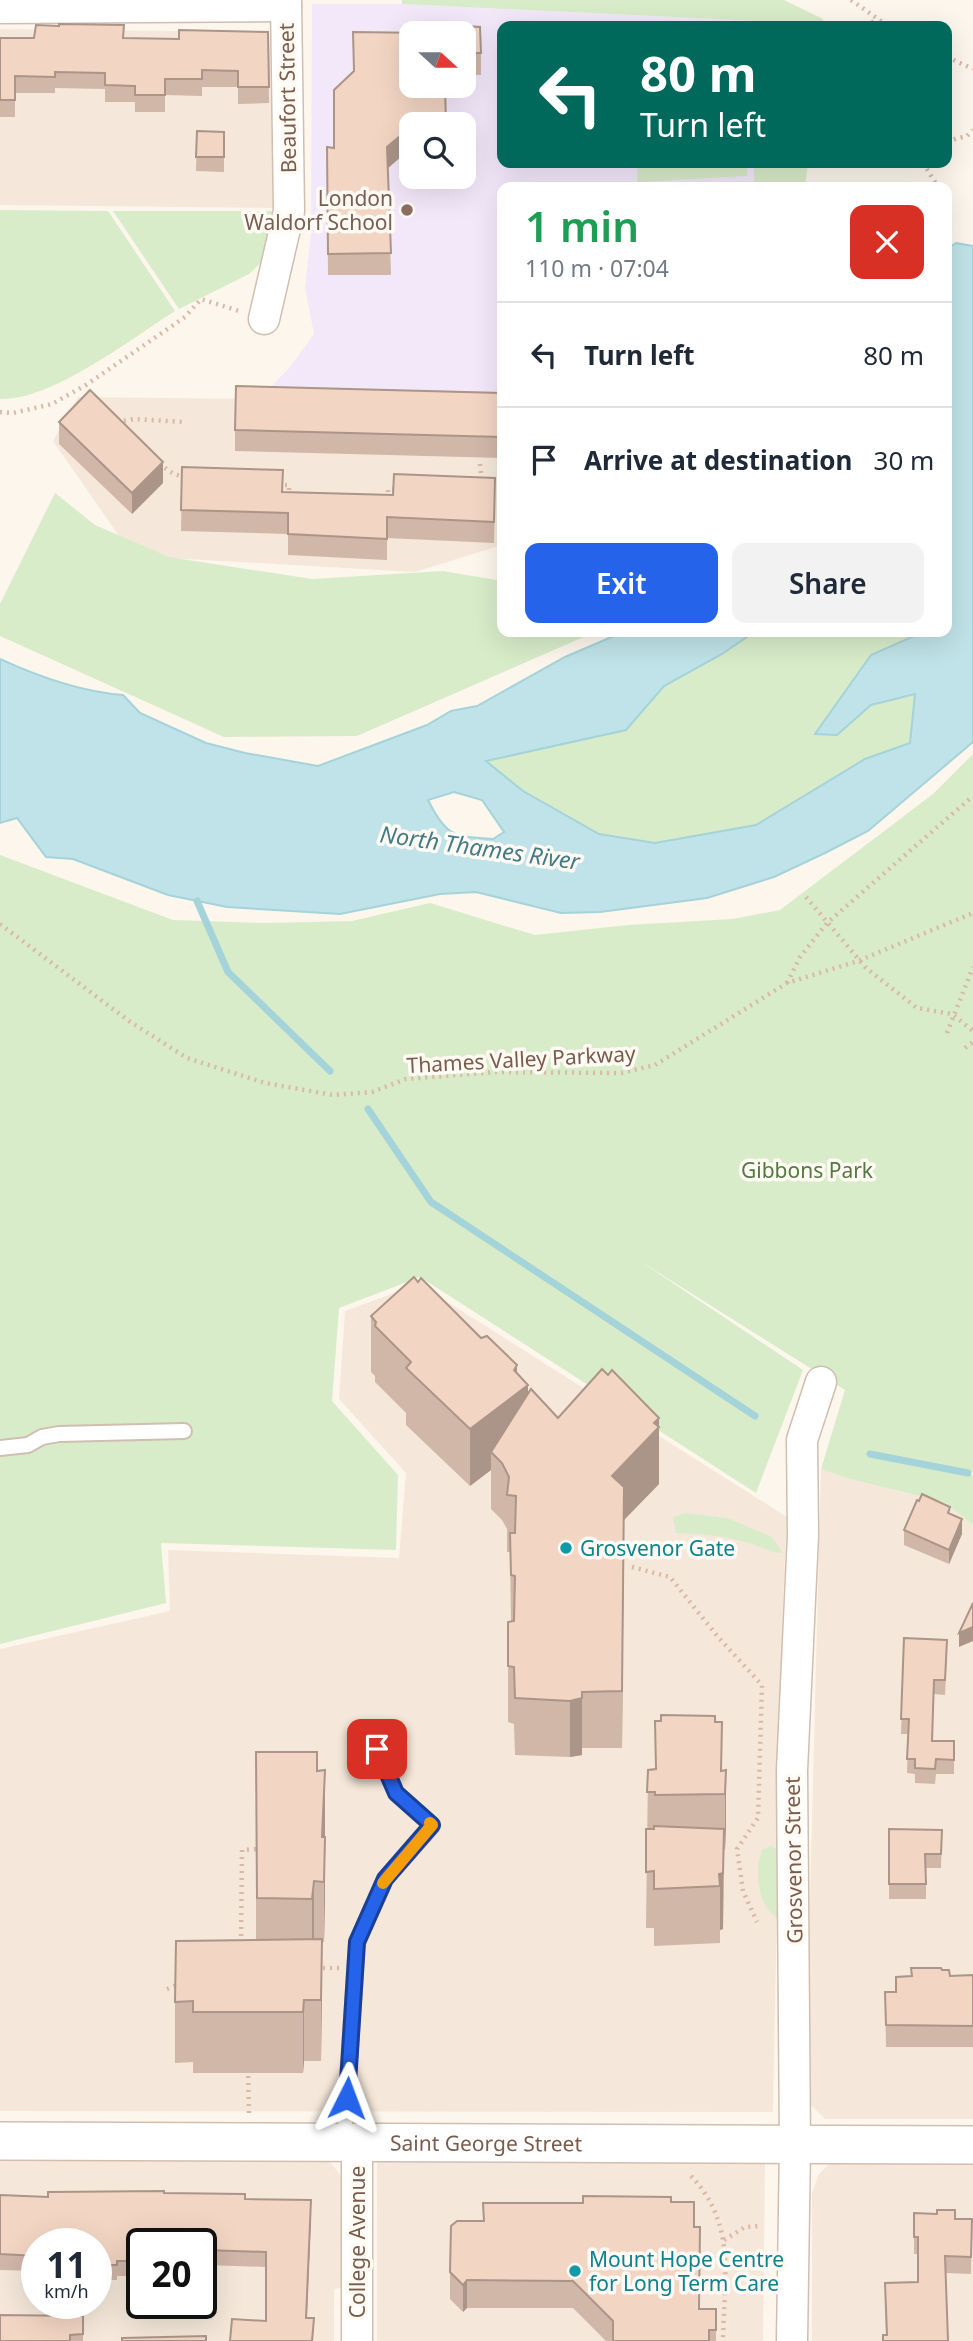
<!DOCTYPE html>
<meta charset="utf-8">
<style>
:root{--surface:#fff;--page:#f2f2f3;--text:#1f2937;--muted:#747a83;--line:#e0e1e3;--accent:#2563eb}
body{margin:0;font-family:"Noto Sans",sans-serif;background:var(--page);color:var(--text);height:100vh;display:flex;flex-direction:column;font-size:26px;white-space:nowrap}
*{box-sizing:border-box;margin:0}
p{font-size:23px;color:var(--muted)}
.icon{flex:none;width:38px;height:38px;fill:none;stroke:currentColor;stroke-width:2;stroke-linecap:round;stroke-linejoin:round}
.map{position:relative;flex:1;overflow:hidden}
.sheet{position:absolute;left:497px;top:182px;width:455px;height:455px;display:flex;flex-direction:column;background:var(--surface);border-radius:14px;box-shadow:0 7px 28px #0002}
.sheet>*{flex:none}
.banner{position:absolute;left:497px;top:21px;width:455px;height:147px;border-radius:14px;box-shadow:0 7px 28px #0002;background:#00695c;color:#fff;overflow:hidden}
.needle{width:46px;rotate:111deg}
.controls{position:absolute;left:399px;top:21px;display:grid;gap:14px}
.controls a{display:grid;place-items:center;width:77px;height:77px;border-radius:14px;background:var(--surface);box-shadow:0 7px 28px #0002;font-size:35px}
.speed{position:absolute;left:21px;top:2228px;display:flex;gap:14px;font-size:35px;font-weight:700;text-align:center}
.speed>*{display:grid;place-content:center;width:91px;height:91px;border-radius:50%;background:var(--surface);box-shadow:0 7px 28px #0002;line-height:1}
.speed small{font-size:18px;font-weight:400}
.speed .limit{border:4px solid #111;border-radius:10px;background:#fff;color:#111}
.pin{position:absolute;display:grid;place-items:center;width:60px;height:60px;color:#fff;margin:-30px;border-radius:14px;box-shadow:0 4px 10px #0006}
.me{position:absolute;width:77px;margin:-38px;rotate:3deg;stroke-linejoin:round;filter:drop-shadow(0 0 5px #0008)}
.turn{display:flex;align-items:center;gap:24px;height:147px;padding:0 28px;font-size:32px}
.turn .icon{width:91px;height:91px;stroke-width:2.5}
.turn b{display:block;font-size:49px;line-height:60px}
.round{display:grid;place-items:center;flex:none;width:74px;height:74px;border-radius:14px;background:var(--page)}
.summary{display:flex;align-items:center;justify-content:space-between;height:119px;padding:0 28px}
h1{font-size:42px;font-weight:600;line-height:52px;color:#1e9e55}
.primary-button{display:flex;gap:14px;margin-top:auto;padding:14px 28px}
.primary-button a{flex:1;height:80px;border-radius:14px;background:var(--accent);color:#fff;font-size:28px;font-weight:600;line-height:80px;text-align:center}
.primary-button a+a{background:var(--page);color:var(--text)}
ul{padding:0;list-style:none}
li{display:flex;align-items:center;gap:21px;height:105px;padding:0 28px;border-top:2px solid var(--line)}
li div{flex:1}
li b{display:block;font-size:26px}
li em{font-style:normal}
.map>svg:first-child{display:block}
.residential{fill:#f5e8da;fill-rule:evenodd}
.education{fill:#f3e8fa;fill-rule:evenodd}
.green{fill:#d8ecc9}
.water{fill:#bfe3e8;stroke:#a5d3da;stroke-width:2;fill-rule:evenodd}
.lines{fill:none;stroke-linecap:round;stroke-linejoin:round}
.stream{stroke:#a5d3da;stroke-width:7}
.service-casing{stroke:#d1beb0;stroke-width:18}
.minor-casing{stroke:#d1beb0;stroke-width:33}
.tertiary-casing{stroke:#d1beb0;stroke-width:40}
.path{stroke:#d9b8a5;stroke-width:4.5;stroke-dasharray:2 5;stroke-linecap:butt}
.service{stroke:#fff;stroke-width:14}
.minor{stroke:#fff;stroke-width:30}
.tertiary{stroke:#fff;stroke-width:37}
.wall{fill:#d1b7a8}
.shaded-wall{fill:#aa9588}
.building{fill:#f3d5c3;stroke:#aa9588;stroke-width:2}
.route-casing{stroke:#184099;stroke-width:18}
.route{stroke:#2563eb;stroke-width:12}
.slow{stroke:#f59e0b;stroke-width:12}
.education-dot{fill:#8d6e63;stroke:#fffaf3;stroke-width:2.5}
.culture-dot{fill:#0f9aa8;stroke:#fffaf3;stroke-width:2.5}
.labels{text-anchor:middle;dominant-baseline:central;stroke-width:7;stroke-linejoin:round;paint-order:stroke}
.street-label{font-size:21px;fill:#7a5c4d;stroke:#fffaf3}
.education-label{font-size:21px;fill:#785e54;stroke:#fffaf3;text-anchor:end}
.park-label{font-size:21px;fill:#537a41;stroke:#fffaf3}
.culture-label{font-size:21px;fill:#0d838f;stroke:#fffaf3;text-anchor:start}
.water-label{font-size:23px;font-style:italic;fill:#437c86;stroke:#fffaf3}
</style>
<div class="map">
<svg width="973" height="2341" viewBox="0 0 973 2341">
<rect width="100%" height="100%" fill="#fdf6ec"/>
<g class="residential">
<path d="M 0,29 L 269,32 L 274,208 L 0,205 Z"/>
<path d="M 78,397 L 502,402 L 502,545 L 415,572 L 133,556 L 53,441 Z"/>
<path d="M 419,1284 L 787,1517 L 783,1602 L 773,2112 L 0,2111 L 0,1649 L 170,1611 L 168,1550 L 399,1558 L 406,1473 L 339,1399 L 345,1311 Z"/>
<path d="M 821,1469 L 850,1479 L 944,1502 L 973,1525 L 973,2119 L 825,2119 L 810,2104 L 805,2093 Z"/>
<path d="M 0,2157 L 329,2161 L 339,2173 L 343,2186 L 342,2288 L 334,2289 L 334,2341 L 0,2341 ZM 37,2244 L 96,2244 L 96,2303 L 37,2303 ZM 142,2244 L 201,2244 L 201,2303 L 142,2303 Z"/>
<path d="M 377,2159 L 765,2162 L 763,2341 L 377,2341 Z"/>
<path d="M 831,2162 L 973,2165 L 973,2341 L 812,2341 L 812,2193 L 819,2174 Z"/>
</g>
<path class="education" d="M 312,4 L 402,4 L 756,21 L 756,26 L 502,26 L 502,163 L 754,163 L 754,187 L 502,187 L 502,402 L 264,394 L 290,367 L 314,334 L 305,288 L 311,233 ZM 411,33 L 464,33 L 464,86 L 411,86 ZM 411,124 L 464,124 L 464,177 L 411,177 Z"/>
<g class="green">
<path d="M 402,0 L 784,0 L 823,19 L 823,26 L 756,26 L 756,21 L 402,4 Z"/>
<path d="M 638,163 L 747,163 L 747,176 L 637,182 Z"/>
<path d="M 754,163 L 808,163 L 805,187 L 754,187 Z"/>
<path d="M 0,210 L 108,211 L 175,311 C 131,339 51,401 0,399 Z"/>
<path d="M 113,211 L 280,211 L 265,259 L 249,274 L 179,309 Z"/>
<path d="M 55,493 L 95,525 L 169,557 L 312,579 L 443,571 L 502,581 L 502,632 L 595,632 L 357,736 L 224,737 L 0,636 L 0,604 Z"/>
<path d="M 754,632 L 923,632 L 871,655 L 816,734 L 837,735 L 871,705 L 915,694 L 910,743 L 865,759 L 756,825 L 655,843 L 599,834 L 523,791 L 486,761 L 626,730 L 663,686 L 722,654 Z"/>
<path d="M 973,754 L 973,1472 L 969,1473 L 973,1476 L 973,1525 L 944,1502 L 850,1479 L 821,1469 L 845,1390 L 640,1261 L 803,1370 L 756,1493 L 420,1277 L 339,1308 L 332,1401 L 398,1475 L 396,1550 L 161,1543 L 166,1603 L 0,1644 L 0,855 L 173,920 L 263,923 L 352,921 L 430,903 L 535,935 L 628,925 L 732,919 L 780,910 L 933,794 Z"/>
<path d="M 685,1513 L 727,1518 L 772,1537 L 783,1553 C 769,1552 758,1545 745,1542 C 722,1535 700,1534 676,1533 L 673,1517 Z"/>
<path d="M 771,1846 L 780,1852 L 777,1918 C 757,1904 754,1871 762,1850 Z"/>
</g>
<path class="water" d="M 956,243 L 973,246 L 973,742 L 868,831 L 825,853 L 774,877 L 707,898 L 600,912 L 561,913 L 476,892 L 440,894 L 340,914 L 227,907 L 168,895 L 73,859 L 46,857 L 17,818 L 0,823 L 0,659 C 39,677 80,692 123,695 L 140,713 L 206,743 L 245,753 L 318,766 L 427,725 L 451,711 L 477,706 L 565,657 L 623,632 L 754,632 L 722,654 L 664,686 L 626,730 L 486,761 L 523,791 L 599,834 L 655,843 L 756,825 L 865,759 L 910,743 L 915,694 L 871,705 L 837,735 L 815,734 L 871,655 L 923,632 L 947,632 L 947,543 L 950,480 L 947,480 L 947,249 ZM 454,792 L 482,800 L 504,832 L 493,839 C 454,836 447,838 428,800 Z"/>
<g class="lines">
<g class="stream">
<path d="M 197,901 L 228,972 L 330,1071"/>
<path d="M 368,1109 L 431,1202 L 755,1416"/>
<path d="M 870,1454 L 968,1473"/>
</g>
<defs>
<g id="service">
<path d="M 0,1448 L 28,1445 L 42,1437 L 59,1434 L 184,1431"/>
<path d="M 344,2141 L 357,1942 L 385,1879 L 432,1825 L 396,1793 L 377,1749"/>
</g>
<g id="minor">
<path d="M 0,8 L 286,6"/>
<path d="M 264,319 L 289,211 L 286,0"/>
<path d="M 357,2341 L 357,2142"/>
<path d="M 792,2341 L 795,2144 L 792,1770 L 803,1535 L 802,1440 L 821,1382"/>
</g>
<g id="tertiary">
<path id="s1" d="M 0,2141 L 973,2145"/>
</g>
</defs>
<use href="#service" class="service-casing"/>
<use href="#minor" class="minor-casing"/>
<use href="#tertiary" class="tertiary-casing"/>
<g class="path">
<path d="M 851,0 L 888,26"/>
<path d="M 866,26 L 878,19"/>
<path d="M 947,57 L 973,69"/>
<path d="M 947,141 L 967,136 L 973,130"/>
<path d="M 923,163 L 938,187"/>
<path d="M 947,206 L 950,227"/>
<path d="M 0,412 L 13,413 L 52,404 L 86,385 L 185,317 L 201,299 L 239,311"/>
<path d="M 117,422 L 134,419 L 184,422"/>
<path d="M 159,464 L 174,474 L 185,477"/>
<path d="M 480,464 L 482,481"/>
<path d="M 278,485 L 289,485 L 289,496"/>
<path d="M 388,499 L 388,489 L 397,489"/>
<path d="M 806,897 L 866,968 L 917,1008 L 952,1014 L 973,1031"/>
<path d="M 0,924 L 129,1021 L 187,1058 L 265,1083 L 333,1095 L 372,1092 L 406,1079 L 496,1072 L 621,1073 L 655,1065 L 787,983 L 858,961 L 973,913"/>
<path d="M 787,983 L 800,957 L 827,923 L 973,796"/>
<path d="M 947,1033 L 973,967"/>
<path d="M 965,1048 L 973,1042"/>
<path d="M 632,1567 L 670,1577 L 718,1637 L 762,1685 L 758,1818 L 737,1849 L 743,1891 L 757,1922"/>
<path d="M 241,1943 L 242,1850 L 256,1849"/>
<path d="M 316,1968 L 339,1968"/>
<path d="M 167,1989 L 180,1984"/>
<path d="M 248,2069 L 249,2113"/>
<path d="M 691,2176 C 737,2224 724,2280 723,2341"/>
<path d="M 724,2240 L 745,2227 L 759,2226"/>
</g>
<use href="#service" class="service"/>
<use href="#minor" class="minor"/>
<use href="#tertiary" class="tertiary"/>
</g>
<g class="wall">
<path d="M 268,32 L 269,103 L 238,104 L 238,87 L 202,87 L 202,96 L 165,95 L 165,112 L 135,112 L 135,102 L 105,102 L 105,89 L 55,88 L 55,93 L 15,93 L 15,117 L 0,117 L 0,38 L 179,39 Z"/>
<path d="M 353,32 L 411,86 L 453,86 L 453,91 L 445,91 L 411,124 L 411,148 L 388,168 L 391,275 L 328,275 L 327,147 L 334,148 L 354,72 Z"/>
<path d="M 464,33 L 481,53 L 481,75 L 464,74 Z"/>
<path d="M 197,131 L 224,132 L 224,172 L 196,171 Z"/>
<path d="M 502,393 L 502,458 L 235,451 L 235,430 Z"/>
<path d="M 59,422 L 163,483 L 132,514 L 59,444 Z"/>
<path d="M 182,467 L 283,492 L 495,499 L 494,543 L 387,538 L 387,560 L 288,555 L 288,534 L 181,531 Z"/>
<path d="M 418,1282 L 517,1374 L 528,1394 L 558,1418 L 659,1426 L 659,1484 L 624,1520 L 622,1748 L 582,1748 L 582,1755 L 570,1757 L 515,1755 L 514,1724 L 508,1722 L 508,1622 L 511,1622 L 510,1552 L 507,1552 L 507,1529 L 502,1520 L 491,1509 L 491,1470 L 470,1486 L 406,1425 L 406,1413 L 375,1382 L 375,1376 L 371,1372 L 371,1316 Z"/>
<path d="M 950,1514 L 962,1534 L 949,1564 L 904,1545 L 904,1530 Z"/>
<path d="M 904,1638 L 947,1654 L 945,1695 L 934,1694 L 932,1741 L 954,1741 L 954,1774 L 936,1774 L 935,1784 L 915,1783 L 915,1774 L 907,1773 L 908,1734 L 901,1734 Z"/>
<path d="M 715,1722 L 722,1770 L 726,1770 L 726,1827 L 725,1850 L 724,1850 L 723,1929 L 720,1930 L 720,1943 L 654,1946 L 654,1928 L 646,1928 L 648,1770 L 655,1769 Z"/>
<path d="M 256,1752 L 317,1771 L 325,1770 L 325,1898 L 324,1942 L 322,1942 L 321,2061 L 304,2061 L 303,2073 L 193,2073 L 193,2062 L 175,2063 L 175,2002 L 256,1940 Z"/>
<path d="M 889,1829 L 942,1830 L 941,1868 L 926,1868 L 926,1899 L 889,1899 Z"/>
<path d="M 942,1970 L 950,1976 L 973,1975 L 973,2047 L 886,2047 L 885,1992 L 896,1992 L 911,1976 Z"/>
<path d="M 164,2193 L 245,2199 L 311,2215 L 307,2318 L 314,2318 L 313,2341 L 230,2341 L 266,2321 L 266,2267 L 206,2265 L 206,2276 L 201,2276 L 201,2244 L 142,2244 L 142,2276 L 117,2276 L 117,2280 L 96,2280 L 96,2244 L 37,2244 L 37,2271 L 0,2270 L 0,2195 L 48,2197 Z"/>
<path d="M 671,2202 L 694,2227 L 699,2309 L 716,2309 L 716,2341 L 606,2341 L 573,2308 L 467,2308 L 463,2312 L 450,2299 L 450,2272 L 483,2221 L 583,2203 Z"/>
<path d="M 914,2213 L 955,2219 L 972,2219 L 971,2274 L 946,2273 L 886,2335 L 885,2283 L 918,2282 L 918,2254 L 914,2254 Z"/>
<path d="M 83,2316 L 83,2341 L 0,2341 Z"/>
</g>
<g class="shaded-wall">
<path d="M 411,127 L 411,148 L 387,169 L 387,147 Z"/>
<path d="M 163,462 L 163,483 L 132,514 L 132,493 Z"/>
<path d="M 517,1365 L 517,1394 L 528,1385 L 528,1442 L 491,1452 L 491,1470 L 470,1486 L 470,1429 Z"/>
<path d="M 659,1418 L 659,1484 L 624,1520 L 622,1748 L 622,1691 L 612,1476 Z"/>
<path d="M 962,1519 L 962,1534 L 949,1564 L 949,1550 Z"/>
<path d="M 973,1627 L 973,1641 L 959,1647 L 959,1633 Z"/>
<path d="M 582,1692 L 582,1755 L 570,1757 L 570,1701 Z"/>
<path d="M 325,1770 L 325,1898 L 324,1942 L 324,1882 L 322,1837 Z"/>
<path d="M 726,1770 L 726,1827 L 725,1850 L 725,1794 Z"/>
<path d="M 724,1829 L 723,1929 L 720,1930 L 720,1886 L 719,1874 Z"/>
<path d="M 314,1881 L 314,1942 L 312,1959 L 312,1899 Z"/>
<path d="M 322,1939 L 322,1999 L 321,2061 L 321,2000 Z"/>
<path d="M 304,2000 L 304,2061 L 303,2073 L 303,2012 Z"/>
<path d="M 311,2200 L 311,2215 L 306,2333 L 306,2318 Z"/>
<path d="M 467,2280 L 467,2308 L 463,2312 L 463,2285 Z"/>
</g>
<g class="building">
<path d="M 59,24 L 124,25 L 123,38 L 179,39 L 179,30 L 268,32 L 269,87 L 238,87 L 238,71 L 202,70 L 202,79 L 165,79 L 165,95 L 135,95 L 135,86 L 105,85 L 105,73 L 55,72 L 55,77 L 15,76 L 15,100 L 0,100 L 0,38 L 34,38 L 36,25 L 59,26 Z"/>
<path d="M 450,25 L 480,27 L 481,53 L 464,53 L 464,33 L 451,33 Z"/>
<path d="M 353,32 L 428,33 L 411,33 L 411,86 L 445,86 L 446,124 L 411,124 L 411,127 L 387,147 L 391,253 L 328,254 L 327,147 L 334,148 L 334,90 L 354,71 Z"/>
<path d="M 197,131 L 224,132 L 224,157 L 196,157 Z"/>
<path d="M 236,386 L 502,393 L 502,437 L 235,430 Z"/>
<path d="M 90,390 L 163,462 L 132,493 L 59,422 Z"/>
<path d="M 182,467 L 283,470 L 282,492 L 393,495 L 394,474 L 495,478 L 494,522 L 387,517 L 387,539 L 288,534 L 288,513 L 181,510 Z"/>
<path d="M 414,1277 L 418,1282 L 421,1278 L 481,1338 L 487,1336 L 517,1365 L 514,1370 L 528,1385 L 470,1429 L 406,1368 L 411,1362 L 375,1326 L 376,1322 L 371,1316 Z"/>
<path d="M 602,1369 L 608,1375 L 612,1370 L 659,1418 L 654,1423 L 659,1427 L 612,1476 L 624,1487 L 622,1691 L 582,1692 L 582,1698 L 570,1701 L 515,1698 L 514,1667 L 508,1666 L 508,1622 L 514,1621 L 515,1576 L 511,1575 L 510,1533 L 515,1533 L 516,1496 L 507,1495 L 509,1477 L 502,1463 L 491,1452 L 531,1389 L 558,1418 Z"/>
<path d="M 922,1494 L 950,1507 L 948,1513 L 962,1519 L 949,1550 L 904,1530 L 917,1500 L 919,1501 Z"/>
<path d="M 973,1603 L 973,1627 L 959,1633 Z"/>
<path d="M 904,1638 L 947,1640 L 945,1680 L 934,1680 L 932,1741 L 954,1741 L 954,1760 L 936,1759 L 935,1769 L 915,1768 L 915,1759 L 907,1759 L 909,1719 L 901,1719 Z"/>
<path d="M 661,1715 L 715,1716 L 715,1722 L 722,1722 L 721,1771 L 726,1770 L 725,1794 L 655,1795 L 655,1792 L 647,1792 L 648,1770 L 656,1769 L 655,1721 L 661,1721 Z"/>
<path d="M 256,1752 L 317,1752 L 317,1771 L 325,1770 L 322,1837 L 325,1837 L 324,1882 L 314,1881 L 312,1899 L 257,1898 Z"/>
<path d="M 654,1826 L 724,1829 L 723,1873 L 719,1874 L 720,1886 L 654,1889 L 654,1871 L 646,1872 L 646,1829 L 654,1829 Z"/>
<path d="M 889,1829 L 942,1830 L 941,1854 L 925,1854 L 926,1884 L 889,1884 Z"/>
<path d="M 322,1939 L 321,2000 L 304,2000 L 303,2012 L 193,2012 L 193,2001 L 175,2002 L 176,1941 Z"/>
<path d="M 911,1968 L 941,1968 L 942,1970 L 949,1970 L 950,1976 L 973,1975 L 973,2026 L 886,2025 L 885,1992 L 896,1992 L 896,1977 L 912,1976 Z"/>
<path d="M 164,2191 L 164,2193 L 245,2194 L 245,2199 L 311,2200 L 306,2318 L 314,2318 L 312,2341 L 230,2341 L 232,2319 L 266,2321 L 266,2252 L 206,2250 L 206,2260 L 201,2260 L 201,2244 L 142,2244 L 142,2261 L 117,2261 L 117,2265 L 96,2265 L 96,2244 L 37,2244 L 37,2256 L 0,2254 L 0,2195 L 48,2197 L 48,2192 Z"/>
<path d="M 583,2196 L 671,2197 L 671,2202 L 694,2202 L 694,2227 L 700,2227 L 699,2309 L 716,2309 L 716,2330 L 709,2330 L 709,2341 L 613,2341 L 613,2321 L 573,2281 L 467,2280 L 463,2285 L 450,2272 L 451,2226 L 457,2221 L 484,2221 L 483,2203 L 583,2203 Z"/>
<path d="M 937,2210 L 955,2210 L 955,2219 L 972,2219 L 971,2257 L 945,2256 L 948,2341 L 883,2341 L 883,2335 L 887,2335 L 885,2283 L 918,2282 L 918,2237 L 914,2237 L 914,2213 L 937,2214 Z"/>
<path d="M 0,2315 L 83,2316 L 83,2334 L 70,2335 L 70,2341 L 0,2341 Z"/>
<path d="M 206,2336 L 206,2341 L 122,2341 L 122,2338 Z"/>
</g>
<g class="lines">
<defs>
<path id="route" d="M 347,2098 L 357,1942 L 385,1879 L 432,1825 L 396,1793 L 377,1749"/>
</defs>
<use href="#route" class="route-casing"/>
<use href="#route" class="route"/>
<path class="slow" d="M 383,1883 L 432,1825 L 430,1823"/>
</g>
<circle class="education-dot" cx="407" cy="210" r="7"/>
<g class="culture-dot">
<circle cx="566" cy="1548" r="7"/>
<circle cx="575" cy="2271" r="7"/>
</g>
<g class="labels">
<g class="street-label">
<text transform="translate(287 98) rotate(-91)">Beaufort Street</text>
<text transform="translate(521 1059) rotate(-3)">Thames Valley Parkway</text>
<text transform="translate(793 1860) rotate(-91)">Grosvenor Street</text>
<text stroke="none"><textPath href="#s1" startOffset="486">Saint George Street</textPath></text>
<text transform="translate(357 2242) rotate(-90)">College Avenue</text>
</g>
<g class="education-label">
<text x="393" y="198">London<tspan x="393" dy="24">Waldorf School</tspan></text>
</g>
<g class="park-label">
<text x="807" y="1170">Gibbons Park</text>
</g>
<g class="culture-label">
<text x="580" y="1548">Grosvenor Gate</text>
<text x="589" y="2259">Mount Hope Centre<tspan x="589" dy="24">for Long Term Care</tspan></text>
</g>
<g class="water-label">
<text transform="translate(480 847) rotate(8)">North Thames River</text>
</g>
</g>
</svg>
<div class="controls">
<a><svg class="needle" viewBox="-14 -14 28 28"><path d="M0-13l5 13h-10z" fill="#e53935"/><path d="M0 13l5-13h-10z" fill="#747a83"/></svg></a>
<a><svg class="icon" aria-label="search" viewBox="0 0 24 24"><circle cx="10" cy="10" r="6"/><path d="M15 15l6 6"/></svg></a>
</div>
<div class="speed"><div>11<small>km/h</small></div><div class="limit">20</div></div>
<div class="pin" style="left:377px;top:1749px;background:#d93025"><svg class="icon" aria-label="arrive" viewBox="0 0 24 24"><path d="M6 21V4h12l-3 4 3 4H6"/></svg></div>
<svg class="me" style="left:347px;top:2098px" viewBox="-20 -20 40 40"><path d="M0-17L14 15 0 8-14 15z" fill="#2563eb" stroke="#fff" stroke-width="4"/></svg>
<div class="banner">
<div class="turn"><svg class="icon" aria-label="left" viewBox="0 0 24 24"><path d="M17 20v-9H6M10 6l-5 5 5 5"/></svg><div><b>80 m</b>Turn left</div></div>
</div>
<section class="sheet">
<div class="summary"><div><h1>1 min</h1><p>110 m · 07:04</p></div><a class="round" style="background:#d93025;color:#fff"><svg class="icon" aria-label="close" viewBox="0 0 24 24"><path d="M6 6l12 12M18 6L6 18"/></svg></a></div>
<ul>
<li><svg class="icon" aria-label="left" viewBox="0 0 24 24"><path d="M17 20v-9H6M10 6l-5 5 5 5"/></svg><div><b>Turn left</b></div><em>80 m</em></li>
<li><svg class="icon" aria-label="arrive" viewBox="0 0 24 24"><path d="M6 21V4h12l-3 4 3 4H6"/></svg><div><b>Arrive at destination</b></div><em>30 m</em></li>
</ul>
<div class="primary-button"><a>Exit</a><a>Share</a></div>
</section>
</div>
